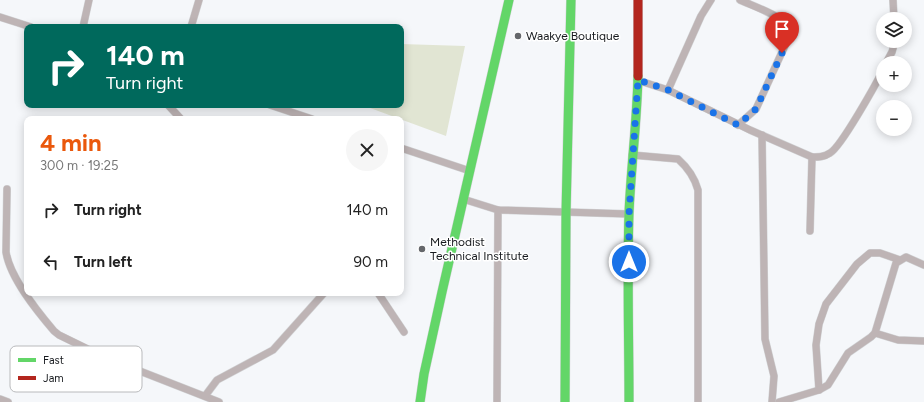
<!DOCTYPE html>
<meta charset="utf-8">
<style>
:root{--surface:#fff;--page:#f6f6f6;--text:#222;--muted:#767676;--accent:#ea580c}
body{margin:0;font-family:Figtree,sans-serif;background:var(--page);color:var(--text);height:100vh;display:flex;flex-direction:column;font-size:15px;white-space:nowrap}
*{box-sizing:border-box;margin:0}
p{font-size:13px;color:var(--muted)}
.icon{flex:none;width:22px;height:22px;fill:none;stroke:currentColor;stroke-width:2;stroke-linecap:round;stroke-linejoin:round}
.map{position:relative;flex:1;overflow:hidden}
.drawer{position:absolute;left:24px;top:116px;width:380px;height:180px;display:flex;flex-direction:column;background:var(--surface);border-radius:8px;box-shadow:0 2px 10px #0003}
.drawer>*{flex:none}
.banner{position:absolute;left:24px;top:24px;width:380px;height:84px;border-radius:8px;box-shadow:0 2px 10px #0003;background:#00695c;color:#fff;overflow:hidden}
.tools{position:absolute;left:876px;top:12px;display:grid;gap:8px}
.tools a{display:grid;place-items:center;width:36px;height:36px;border-radius:50%;background:var(--surface);box-shadow:0 2px 10px #0003;font-size:20px}
.pin{position:absolute;display:grid;place-items:center;width:34px;height:34px;color:#fff;margin:-41px -17px;border-radius:50% 50% 50% 0;rotate:-45deg;box-shadow:0 0 4px #0007}
.pin .icon{rotate:45deg}
.me{position:absolute;width:44px;margin:-22px;rotate:0deg;stroke-linejoin:round;filter:drop-shadow(0 0 3px #0008)}
.turn{display:flex;align-items:center;gap:14px;height:84px;padding:0 16px;font-size:18px}
.turn .icon{width:52px;height:52px;stroke-width:2.5}
.turn b{display:block;font-size:28px;line-height:34px}
.round{display:grid;place-items:center;flex:none;width:42px;height:42px;border-radius:21px;background:var(--page)}
.overview{display:flex;align-items:center;justify-content:space-between;height:68px;padding:0 16px}
h1{font-size:24px;font-weight:700;line-height:30px;color:var(--accent)}
ul{padding:0;list-style:none}
li{display:flex;align-items:center;gap:12px;height:52px;padding:0 16px}
li div{flex:1}
li b{display:block;font-size:15px}
li em{font-style:normal}
.map>svg:first-child{display:block}
.green{fill:#e1e5d3}
.lines{fill:none;stroke-linecap:round;stroke-linejoin:round}
.street-casing{stroke:#d2d4d6;stroke-width:8}
.fast-casing{stroke:#d2d4d6;stroke-width:10}
.jam-casing{stroke:#d2d4d6;stroke-width:10}
.street{stroke:#beb4b5;stroke-width:7}
.fast{stroke:#63d668;stroke-width:9}
.jam{stroke:#b3261e;stroke-width:9}
.route{stroke:#1a73e8;stroke-width:7;stroke-dasharray:0 12.6}
.poi-dot{fill:#65676b;stroke:#fff;stroke-width:1.5}
.labels{text-anchor:middle;dominant-baseline:central;stroke-width:3;stroke-linejoin:round;paint-order:stroke}
.poi-label{font-size:12px;fill:#171a1e;stroke:#fff;text-anchor:start}
.key{fill:#fff;stroke:#b9babc;stroke-width:1}
.key-label{font-size:11px;fill:#171a1e}
</style>
<div class="map">
<svg width="924" height="402" viewBox="0 0 924 402">
<rect width="100%" height="100%" fill="#f5f7fa"/>
<path class="green" d="M 401,44 L 465,46 L 446,136 L 362,105 L 401,105 Z"/>
<g class="lines">
<defs>
<g id="street">
<path d="M 893,0 L 894,19"/>
<path d="M 0,17 L 31,27"/>
<path d="M 83,27 L 89,0"/>
<path d="M 191,27 L 199,0"/>
<path d="M 886,63 L 892,52 L 895,41"/>
<path d="M 637,80 L 668,90 L 750,130 L 812,157 C 819,157 824,157 830,153 C 841,147 876,84 883,70"/>
<path d="M 668,90 L 701,16 L 711,0"/>
<path d="M 168,105 L 181,119"/>
<path d="M 270,105 L 312,119"/>
<path d="M 738,125 L 756,109 L 788,39 C 789,35 791,30 788,26 C 780,15 753,6 740,0"/>
<path d="M 762,135 L 765,339 L 774,376 L 772,402"/>
<path d="M 401,148 L 470,171"/>
<path d="M 632,155 L 678,159 C 687,167 695,179 698,190 L 698,402"/>
<path d="M 7,189 L 6,252 C 10,278 37,311 54,331 L 59,335 L 104,357 L 219,402"/>
<path d="M 463,199 L 498,210 L 629,214"/>
<path d="M 810,231 L 812,157"/>
<path d="M 378,293 L 404,332"/>
<path d="M 875,333 L 898,340 L 924,341"/>
<path d="M 819,390 L 816,345 L 819,324 L 826,304 L 857,264 L 870,253 L 880,253 L 900,260"/>
<path d="M 205,396 L 217,380 L 273,350 L 324,293"/>
<path d="M 0,399 L 8,402"/>
<path d="M 497,402 L 498,210"/>
<path d="M 779,402 L 819,390 L 828,385 L 848,353 L 871,337 L 875,333 L 896,263 L 906,257 L 924,265"/>
</g>
<g id="fast">
<path d="M 420,402 L 424,374 L 442,292 L 509,0"/>
<path d="M 565,402 L 566,213 L 571,0"/>
<path d="M 629,402 C 629,339 627,276 629,213 C 631,167 637,122 638,76"/>
</g>
<path id="jam" d="M 638,76 L 638,0"/>
</defs>
<use href="#street" class="street-casing"/>
<use href="#fast" class="fast-casing"/>
<use href="#jam" class="jam-casing"/>
<use href="#street" class="street"/>
<use href="#fast" class="fast"/>
<use href="#jam" class="jam"/>
</g>
<g class="lines">
<path class="route" d="M 629,262 L 629,214 L 638,80 L 668,90 L 738,125 L 756,109 L 782,53"/>
</g>
<g class="poi-dot">
<circle cx="518" cy="36" r="4"/>
<circle cx="422" cy="249" r="4"/>
</g>
<g class="labels">
<g class="poi-label">
<text x="526" y="36">Waakye Boutique</text>
<text x="430" y="242">Methodist<tspan x="430" dy="14">Technical Institute</tspan></text>
</g>
</g>
<rect x="10" y="346" width="132" height="46" rx="6" class="key"/>
<rect x="18" y="358" width="18" height="4" fill="#63d668"/>
<rect x="18" y="376" width="18" height="4" fill="#b3261e"/>
<g class="key-label">
<text x="43" y="364">Fast</text>
<text x="43" y="382">Jam</text>
</g>
</svg>
<div class="tools">
<a><svg class="icon" aria-label="layers" viewBox="0 0 24 24"><path d="M12 4l9 5-9 5-9-5zM3 14l9 5 9-5"/></svg></a>
<a>+</a>
<a>−</a>
</div>
<div class="pin" style="left:782px;top:53px;background:#d93025"><svg class="icon" aria-label="arrive" viewBox="0 0 24 24"><path d="M6 21V4h12l-3 4 3 4H6"/></svg></div>
<svg class="me" style="left:629px;top:262px" viewBox="-20 -20 40 40"><circle r="17" fill="#1a73e8" stroke="#fff" stroke-width="3"/><path d="M0-11L8 9 0 5-8 9z" fill="#fff"/></svg>
<div class="banner">
<div class="turn"><svg class="icon" aria-label="right" viewBox="0 0 24 24"><path d="M7 20v-9h11M14 6l5 5-5 5"/></svg><div><b>140 m</b>Turn right</div></div>
</div>
<section class="drawer">
<div class="overview"><div><h1>4 min</h1><p>300 m · 19:25</p></div><a class="round"><svg class="icon" aria-label="close" viewBox="0 0 24 24"><path d="M6 6l12 12M18 6L6 18"/></svg></a></div>
<ul>
<li><svg class="icon" aria-label="right" viewBox="0 0 24 24"><path d="M7 20v-9h11M14 6l5 5-5 5"/></svg><div><b>Turn right</b></div><em>140 m</em></li>
<li><svg class="icon" aria-label="left" viewBox="0 0 24 24"><path d="M17 20v-9H6M10 6l-5 5 5 5"/></svg><div><b>Turn left</b></div><em>90 m</em></li>
</ul>
</section>
</div>
